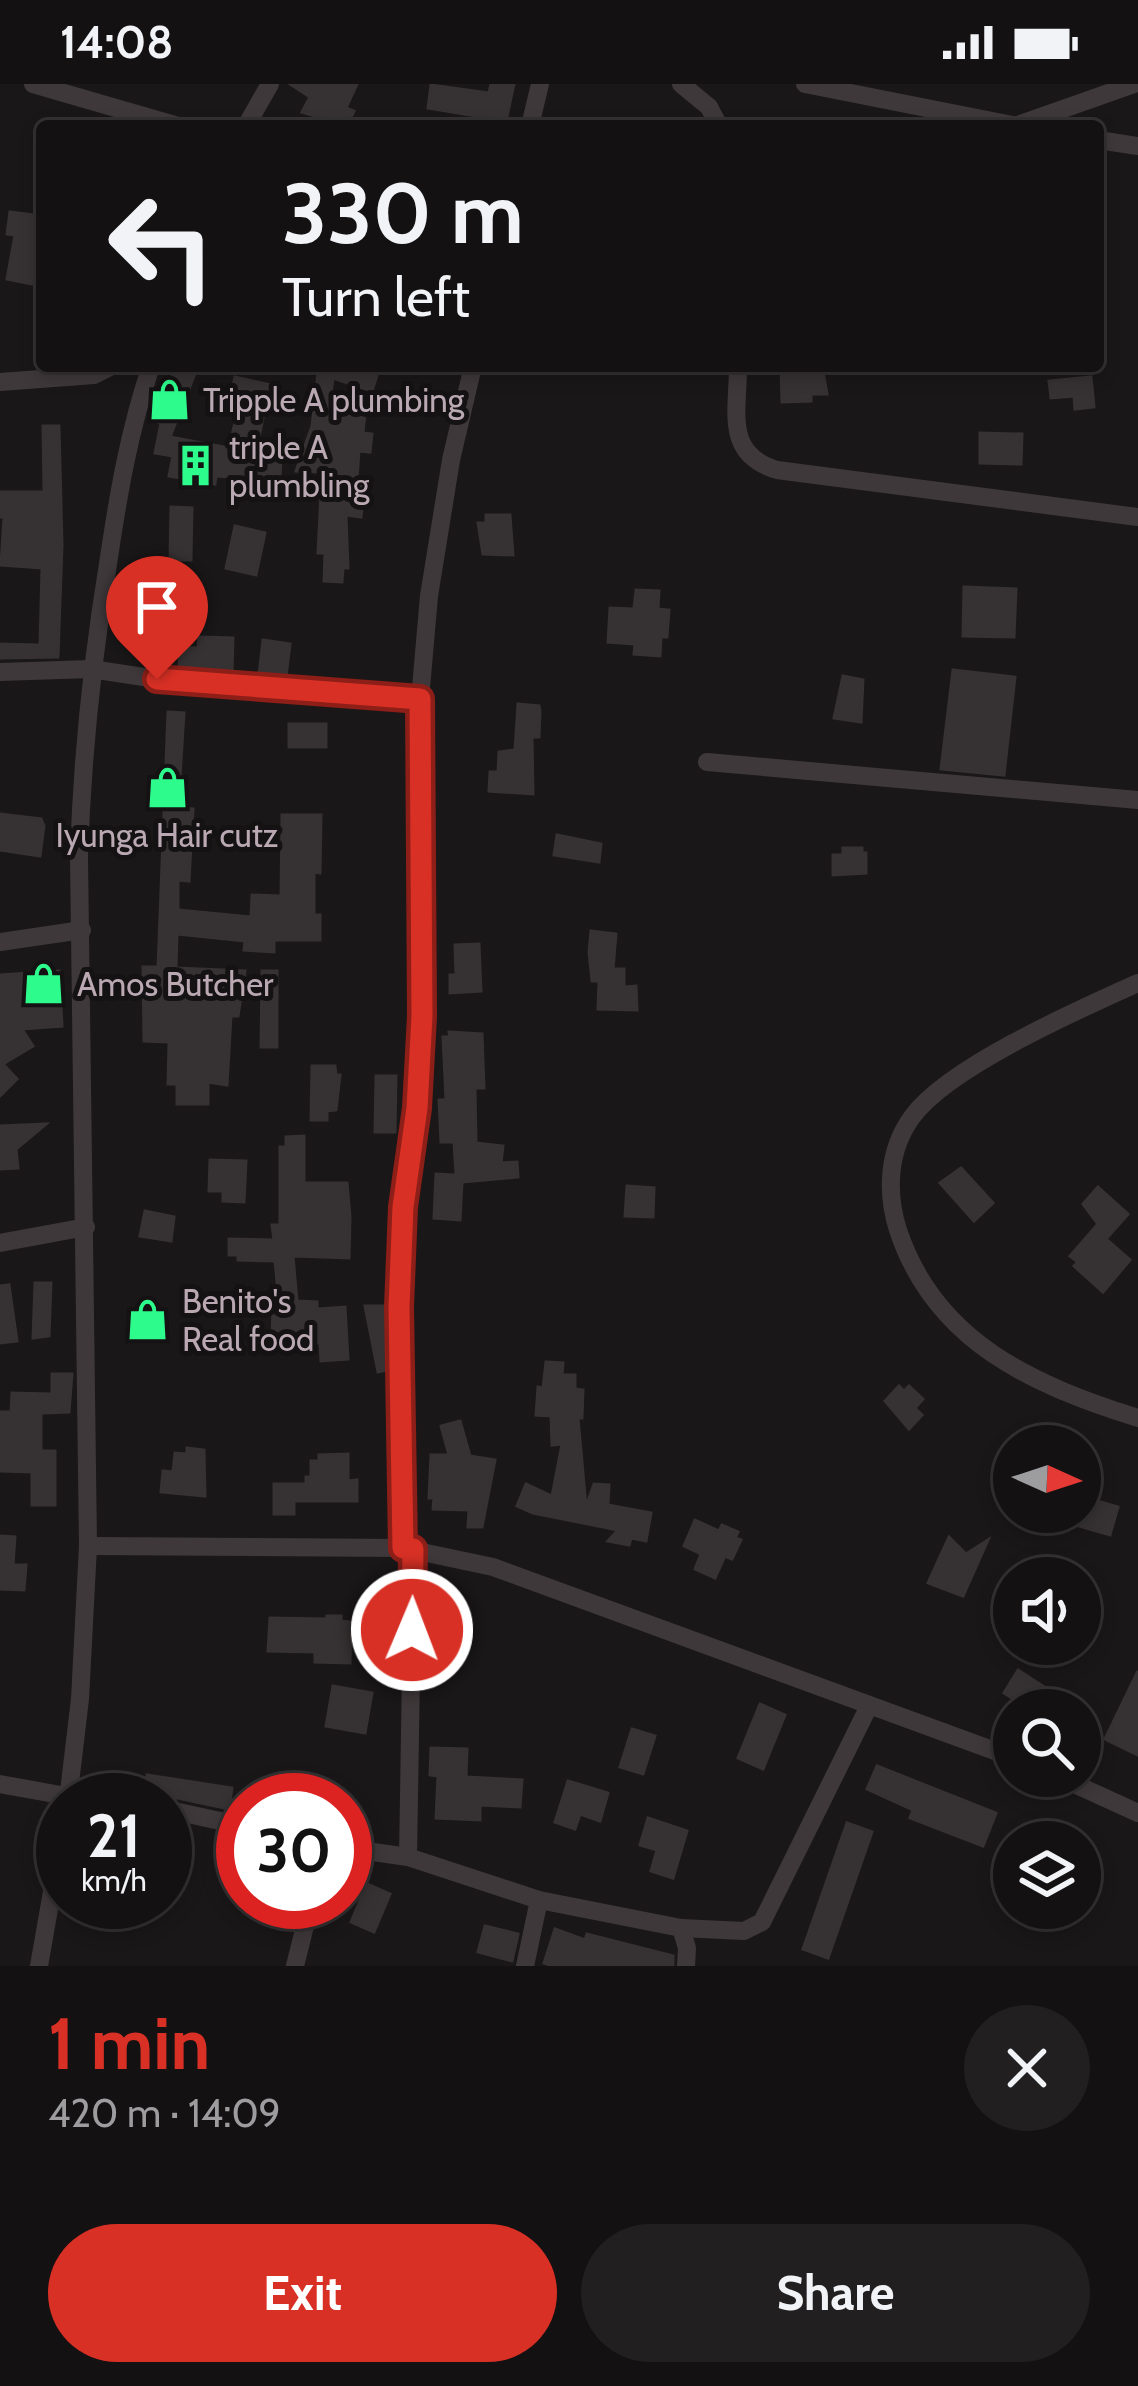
<!DOCTYPE html>
<meta charset="utf-8">
<style>
:root{--surface:#141112;--page:#211f20;--text:#f1f3f6;--muted:#9d9d9f;--line:#333132;--accent:#d93025}
body{margin:0;font-family:Cabin,sans-serif;background:var(--page);color:var(--text);height:100vh;display:flex;flex-direction:column;font-size:45px;white-space:nowrap}
*{box-sizing:border-box;margin:0}
p{font-size:39px;color:var(--muted)}
.icon{flex:none;width:66px;height:66px;fill:none;stroke:currentColor;stroke-width:2;stroke-linecap:round;stroke-linejoin:round}
.map{position:relative;height:1882px;overflow:hidden}
.sheet{display:flex;flex-direction:column;background:var(--surface);flex:1}
.sheet>*{flex:none}
.banner{position:absolute;left:36px;top:36px;width:1068px;height:252px;border-radius:12px;box-shadow:0 6px 18px #0003,0 0 0 3px var(--line);background:#141112;color:var(--text);overflow:hidden}
.needle{width:78px;rotate:93deg}
.controls{position:absolute;left:993px;top:1341px;display:grid;gap:24px}
.controls a{display:grid;place-items:center;width:108px;height:108px;border-radius:50%;background:var(--surface);box-shadow:0 6px 18px #0003,0 0 0 3px var(--line);font-size:60px}
.speed{position:absolute;left:36px;top:1689px;display:flex;gap:24px;font-size:60px;font-weight:700;text-align:center}
.speed>*{display:grid;place-content:center;width:156px;height:156px;border-radius:50%;background:var(--surface);box-shadow:0 6px 18px #0003,0 0 0 3px var(--line);line-height:1}
.speed small{font-size:30px;font-weight:400}
.speed .limit{border:18px solid #d22;background:#fff;color:#111}
.pin{position:absolute;display:grid;place-items:center;width:102px;height:102px;color:#fff;margin:-123px -51px;border-radius:50% 50% 50% 0;rotate:-45deg;box-shadow:0 0 12px #0007}
.pin .icon{rotate:45deg}
.me{position:absolute;width:132px;margin:-66px;rotate:1deg;stroke-linejoin:round;filter:drop-shadow(0 0 9px #0008)}
.turn{display:flex;align-items:center;gap:42px;height:252px;padding:0 48px;font-size:54px}
.turn .icon{width:156px;height:156px;stroke-width:2.5}
.turn b{display:block;font-size:84px;line-height:102px}
.round{display:grid;place-items:center;flex:none;width:126px;height:126px;border-radius:63px;background:var(--page)}
.headline{display:flex;align-items:center;justify-content:space-between;height:204px;padding:0 48px}
h1{font-size:72px;font-weight:700;line-height:90px;color:var(--accent)}
.cta{display:flex;gap:24px;margin-top:auto;padding:24px 48px}
.cta a{flex:1;height:138px;border-radius:72px;background:var(--accent);color:#fff;font-size:48px;font-weight:700;line-height:138px;text-align:center}
.cta a+a{background:var(--page);color:var(--text)}
.status{display:flex;justify-content:space-between;align-items:center;height:84px;padding:0 60px;background:var(--surface);direction:ltr}
.status svg{height:33px;fill:currentColor}
.map>svg:first-child{display:block}
.building{fill:#363233;stroke:#363132;stroke-width:3}
.lines{fill:none;stroke-linecap:round;stroke-linejoin:round}
.street{stroke:#3f383a;stroke-width:18}
.route-casing{stroke:#8d1f18;stroke-width:30}
.route{stroke:#d93025;stroke-width:21}
.labels{text-anchor:middle;dominant-baseline:central;stroke-width:10;stroke-linejoin:round;paint-order:stroke}
.poi-label{font-size:33px;fill:#baa9b2;stroke:#151213;text-anchor:start}
</style>
<div class="status"><b>14:08</b><svg viewBox="0 0 49 12"><path d="M0 12V9h3v3zM5 12V6h3v6zM10 12V3h3v9zM15 12V0h3v12zM26 1h20v11H26zM47 4h2v5h-2z"/></svg></div>
<div class="map">
<svg width="1138" height="1882" viewBox="0 0 1138 1882">
<rect width="100%" height="100%" fill="#1a1718"/>
<g class="building">
<path d="M 290,0 L 357,0 L 346,24 L 354,27 L 347,42 L 302,28 L 310,13 Z"/>
<path d="M 491,0 L 514,0 L 506,37 L 428,24 L 431,1 L 489,9 Z"/>
<path d="M 10,128 L 42,132 L 42,202 L 7,195 L 15,151 L 7,150 Z"/>
<path d="M 176,282 L 198,282 L 170,353 L 229,364 L 241,313 L 231,311 L 235,293 L 270,301 L 255,372 L 281,373 L 280,396 L 216,392 L 215,400 L 169,392 L 173,372 L 155,369 L 161,339 L 155,337 Z"/>
<path d="M 306,282 L 380,282 L 372,307 L 333,294 L 329,326 L 365,329 L 363,349 L 372,350 L 370,368 L 359,367 L 357,395 L 365,396 L 361,433 L 346,431 L 348,484 L 343,484 L 342,498 L 324,497 L 325,469 L 318,469 L 322,388 L 296,387 L 312,342 L 318,289 Z"/>
<path d="M 781,282 L 822,282 L 827,310 L 811,310 L 811,317 L 782,318 Z"/>
<path d="M 1091,293 L 1094,323 L 1075,325 L 1074,312 L 1051,314 L 1049,297 Z"/>
<path d="M 43,342 L 59,342 L 62,461 L 58,573 L 0,574 L 0,560 L 40,561 L 42,484 L 1,481 L 4,433 L 0,433 L 0,408 L 44,408 Z"/>
<path d="M 980,349 L 1022,350 L 1021,380 L 980,379 Z"/>
<path d="M 171,423 L 192,424 L 191,476 L 170,476 Z"/>
<path d="M 486,431 L 510,431 L 513,471 L 483,470 L 478,439 L 486,439 Z"/>
<path d="M 235,442 L 265,449 L 256,491 L 226,484 Z"/>
<path d="M 964,503 L 1016,505 L 1014,553 L 963,552 Z"/>
<path d="M 636,506 L 659,507 L 658,525 L 669,526 L 667,553 L 661,553 L 660,572 L 634,570 L 635,560 L 608,558 L 610,524 L 634,525 Z"/>
<path d="M 199,553 L 233,554 L 232,589 L 179,585 L 180,563 L 198,564 Z"/>
<path d="M 263,556 L 290,560 L 286,593 L 259,591 Z"/>
<path d="M 953,586 L 1015,593 L 1004,691 L 941,685 Z"/>
<path d="M 843,592 L 863,596 L 861,638 L 834,634 Z"/>
<path d="M 518,620 L 539,622 L 540,627 L 539,653 L 532,653 L 533,710 L 489,707 L 490,688 L 498,688 L 499,668 L 515,666 Z"/>
<path d="M 168,628 L 184,629 L 178,724 L 193,725 L 189,797 L 178,796 L 178,826 L 251,833 L 252,811 L 281,812 L 282,731 L 321,731 L 320,789 L 314,788 L 314,831 L 320,831 L 320,856 L 274,856 L 274,868 L 244,866 L 245,857 L 177,850 L 176,884 L 245,887 L 238,932 L 231,932 L 227,1001 L 208,998 L 208,1020 L 177,1020 L 177,1000 L 168,1000 L 169,958 L 144,957 L 143,883 L 158,883 Z"/>
<rect x="289" y="640" width="37" height="23"/>
<path d="M 0,730 L 41,735 L 44,742 L 40,772 L 0,766 Z"/>
<path d="M 557,751 L 601,760 L 599,778 L 554,771 Z"/>
<path d="M 843,764 L 862,764 L 862,769 L 866,769 L 866,789 L 833,791 L 833,771 L 843,771 Z"/>
<path d="M 591,847 L 616,850 L 613,885 L 624,885 L 624,903 L 636,902 L 637,926 L 598,925 L 599,897 L 592,897 L 589,868 Z"/>
<path d="M 479,860 L 481,907 L 450,909 L 450,891 L 456,891 L 455,861 Z"/>
<path d="M 59,887 L 62,942 L 22,945 L 33,962 L 3,980 L 17,995 L 0,1012 L 0,891 Z"/>
<path d="M 262,887 L 277,887 L 277,963 L 261,963 Z"/>
<path d="M 449,948 L 482,950 L 484,1004 L 475,1004 L 476,1059 L 503,1062 L 501,1079 L 517,1078 L 518,1093 L 462,1098 L 460,1136 L 434,1134 L 436,1090 L 456,1091 L 454,1058 L 441,1058 L 439,1016 L 446,1016 L 443,953 L 450,953 Z"/>
<path d="M 312,982 L 335,982 L 336,991 L 340,991 L 336,1026 L 327,1027 L 327,1036 L 311,1036 Z"/>
<path d="M 376,992 L 396,992 L 395,1048 L 375,1048 Z"/>
<path d="M 46,1040 L 16,1065 L 18,1084 L 1,1085 L 0,1042 Z"/>
<path d="M 304,1052 L 304,1099 L 347,1099 L 350,1133 L 349,1174 L 293,1172 L 297,1217 L 317,1218 L 317,1225 L 345,1223 L 348,1275 L 321,1277 L 320,1259 L 272,1257 L 273,1218 L 279,1219 L 275,1177 L 238,1176 L 238,1171 L 229,1171 L 229,1155 L 274,1156 L 272,1141 L 280,1141 L 280,1063 L 286,1063 L 286,1053 Z"/>
<path d="M 210,1076 L 246,1077 L 244,1118 L 223,1117 L 223,1107 L 209,1107 Z"/>
<path d="M 961,1084 L 993,1119 L 974,1137 L 940,1099 Z"/>
<path d="M 627,1102 L 654,1104 L 653,1133 L 625,1132 Z"/>
<path d="M 1098,1103 L 1128,1130 L 1106,1155 L 1130,1176 L 1103,1208 L 1074,1182 L 1078,1178 L 1070,1172 L 1098,1140 L 1083,1120 Z"/>
<path d="M 145,1127 L 174,1133 L 171,1157 L 140,1152 Z"/>
<path d="M 35,1199 L 51,1199 L 49,1252 L 33,1254 Z"/>
<path d="M 9,1201 L 17,1257 L 0,1259 L 0,1202 Z"/>
<path d="M 365,1222 L 386,1222 L 387,1286 L 378,1288 Z"/>
<path d="M 546,1278 L 563,1279 L 562,1291 L 575,1291 L 575,1305 L 583,1306 L 582,1334 L 578,1334 L 586,1423 L 594,1400 L 609,1401 L 608,1421 L 651,1429 L 646,1457 L 631,1454 L 629,1461 L 608,1457 L 618,1446 L 533,1429 L 517,1422 L 526,1400 L 552,1412 L 562,1360 L 552,1361 L 551,1332 L 536,1331 L 538,1303 L 543,1304 Z"/>
<path d="M 52,1290 L 72,1290 L 69,1328 L 41,1329 L 41,1367 L 55,1367 L 55,1421 L 32,1421 L 32,1388 L 0,1387 L 1,1328 L 11,1328 L 12,1309 L 52,1310 Z"/>
<path d="M 899,1302 L 904,1307 L 909,1302 L 923,1315 L 915,1324 L 922,1331 L 909,1345 L 885,1317 Z"/>
<path d="M 460,1337 L 470,1372 L 495,1376 L 482,1443 L 468,1443 L 469,1426 L 433,1425 L 434,1414 L 429,1414 L 431,1371 L 449,1371 L 441,1342 Z"/>
<path d="M 187,1364 L 204,1366 L 205,1412 L 161,1408 L 163,1387 L 173,1388 L 175,1369 L 187,1370 Z"/>
<path d="M 348,1370 L 348,1397 L 357,1396 L 357,1417 L 294,1417 L 294,1430 L 274,1430 L 274,1400 L 306,1400 L 306,1393 L 311,1393 L 311,1377 L 319,1377 L 319,1371 Z"/>
<path d="M 1080,1412 L 1118,1423 L 1110,1451 L 1072,1440 L 1076,1428 L 1080,1428 Z"/>
<path d="M 695,1436 L 719,1447 L 722,1441 L 738,1448 L 735,1454 L 741,1456 L 732,1475 L 725,1472 L 715,1494 L 695,1485 L 701,1470 L 684,1462 Z"/>
<path d="M 0,1452 L 15,1453 L 13,1481 L 26,1481 L 24,1506 L 0,1505 Z"/>
<path d="M 949,1453 L 966,1470 L 988,1456 L 963,1512 L 928,1499 Z"/>
<path d="M 327,1532 L 341,1532 L 341,1537 L 351,1538 L 350,1579 L 315,1578 L 315,1568 L 268,1567 L 270,1534 L 327,1535 Z"/>
<path d="M 1018,1586 L 1052,1608 L 1041,1626 L 1031,1626 L 1004,1609 Z"/>
<path d="M 1138,1587 L 1138,1671 L 1105,1655 Z"/>
<path d="M 333,1602 L 372,1609 L 365,1649 L 326,1642 Z"/>
<path d="M 760,1620 L 785,1631 L 763,1685 L 738,1674 Z"/>
<path d="M 632,1645 L 655,1652 L 643,1690 L 620,1683 Z"/>
<path d="M 431,1664 L 467,1665 L 466,1693 L 522,1696 L 520,1723 L 480,1721 L 480,1736 L 436,1734 L 438,1692 L 430,1691 Z"/>
<path d="M 877,1682 L 996,1729 L 983,1762 L 910,1734 L 913,1726 L 867,1705 Z"/>
<path d="M 147,1691 L 232,1704 L 229,1725 L 168,1712 L 144,1714 Z"/>
<path d="M 568,1697 L 608,1709 L 600,1737 L 580,1730 L 575,1745 L 555,1738 Z"/>
<path d="M 648,1734 L 687,1747 L 673,1794 L 651,1787 L 657,1766 L 640,1761 Z"/>
<path d="M 847,1739 L 872,1748 L 828,1874 L 803,1865 Z"/>
<path d="M 367,1800 L 390,1810 L 374,1848 L 351,1838 Z"/>
<path d="M 485,1842 L 518,1850 L 512,1877 L 478,1868 Z"/>
<path d="M 555,1845 L 585,1856 L 587,1850 L 673,1872 L 673,1882 L 553,1882 L 544,1879 Z"/>
</g>
<g class="lines">
<g class="street">
<path d="M 33,0 L 178,42"/>
<path d="M 681,0 L 709,23 L 719,42"/>
<path d="M 805,0 L 1017,42"/>
<path d="M 246,42 L 270,0"/>
<path d="M 530,42 L 540,0"/>
<path d="M 1015,42 L 1134,0"/>
<path d="M 1098,56 L 1138,62"/>
<path d="M 738,282 C 738,328 724,370 777,386 L 1138,433"/>
<path d="M 0,298 L 94,291 L 112,282"/>
<path d="M 0,588 L 91,585 L 190,600 L 420,615"/>
<path d="M 707,678 L 1138,716"/>
<path d="M 0,858 L 82,846"/>
<path d="M 1138,899 C 1080,925 948,983 912,1033 C 888,1066 886,1108 898,1146 C 935,1258 1033,1301 1138,1334"/>
<path d="M 0,1159 L 86,1143"/>
<path d="M 88,1462 L 403,1464 L 493,1483 L 1014,1674"/>
<path d="M 403,1464 L 399,1223 L 403,1123 L 417,1025 L 422,932 L 420,615 L 429,512 L 451,376 L 473,282"/>
<path d="M 1057,1692 L 1138,1729"/>
<path d="M 0,1700 L 88,1716"/>
<path d="M 68,1716 L 80,1615 L 88,1462 L 79,773 C 82,674 92,578 108,480 C 118,412 129,347 151,282"/>
<path d="M 165,1725 L 243,1742"/>
<path d="M 345,1764 L 408,1773 L 539,1816 L 681,1844 L 687,1864 L 686,1882"/>
<path d="M 408,1773 L 413,1465"/>
<path d="M 681,1844 L 744,1847 L 762,1838 L 868,1624"/>
<path d="M 39,1882 L 63,1745"/>
<path d="M 295,1882 L 311,1818"/>
<path d="M 525,1882 L 539,1816"/>
</g>
</g>
<g class="lines">
<defs>
<path id="route" d="M 157,595 L 420,615 L 422,932 L 417,1024 L 403,1123 L 399,1223 L 403,1464 L 413,1465 L 412,1546"/>
</defs>
<use href="#route" class="route-casing"/>
<use href="#route" class="route"/>
</g>
<defs>
<symbol id="shop-bare" viewBox="-9 -9 18 18"><path d="M-5-2.5h2.3a2.7 3.5 0 0 1 5.4 0H5L5.5 6h-11ZM-1.5-2.5h3a1.5 2.3 0 0 0-3 0Z" fill="#2dfc8d" stroke="#151213" stroke-width="2.5" paint-order="stroke"/></symbol>
<symbol id="building-bare" viewBox="-9 -9 18 18"><path d="M-4-6H4V6H1V3H-1V6H-4ZM-2.5-4.3h1.7v1.8h-1.7ZM.8-4.3h1.7v1.8H.8ZM-2.5-1h1.7V.8h-1.7ZM.8-1h1.7V.8H.8Z" fill="#2dfc8d" stroke="#151213" stroke-width="2.5" paint-order="stroke"/></symbol>
</defs>
<g fill-rule="evenodd">
<use href="#shop-bare" x="140" y="286" width="59" height="59"/>
<use href="#building-bare" x="166" y="352" width="59" height="59"/>
<use href="#shop-bare" x="138" y="674" width="59" height="59"/>
<use href="#shop-bare" x="14" y="870" width="59" height="59"/>
<use href="#shop-bare" x="118" y="1206" width="59" height="59"/>
</g>
<g class="labels">
<g class="poi-label">
<text x="203" y="316">Tripple A plumbing</text>
<text x="229" y="363">triple A<tspan x="229" dy="38">plumbling</tspan></text>
<text x="167" y="751" text-anchor="middle">Iyunga Hair cutz</text>
<text x="77" y="900">Amos Butcher</text>
<text x="182" y="1217">Benito's<tspan x="182" dy="38">Real food</tspan></text>
</g>
</g>
</svg>
<div class="controls">
<a><svg class="needle" viewBox="-14 -14 28 28"><path d="M0-13l5 13h-10z" fill="#e53935"/><path d="M0 13l5-13h-10z" fill="#9d9d9f"/></svg></a>
<a><svg class="icon" aria-label="sound" viewBox="0 0 24 24"><path d="M4 9h4l5-4v14l-5-4H4zM17 9q2 3 0 6"/></svg></a>
<a><svg class="icon" aria-label="search" viewBox="0 0 24 24"><circle cx="10" cy="10" r="6"/><path d="M15 15l6 6"/></svg></a>
<a><svg class="icon" aria-label="layers" viewBox="0 0 24 24"><path d="M12 4l9 5-9 5-9-5zM3 14l9 5 9-5"/></svg></a>
</div>
<div class="speed"><div>21<small>km/h</small></div><div class="limit">30</div></div>
<div class="pin" style="left:157px;top:595px;background:#d93025"><svg class="icon" aria-label="arrive" viewBox="0 0 24 24"><path d="M6 21V4h12l-3 4 3 4H6"/></svg></div>
<svg class="me" style="left:412px;top:1546px" viewBox="-20 -20 40 40"><circle r="17" fill="#d93025" stroke="#fff" stroke-width="3"/><path d="M0-11L8 9 0 5-8 9z" fill="#fff"/></svg>
<div class="banner">
<div class="turn"><svg class="icon" aria-label="left" viewBox="0 0 24 24"><path d="M17 20v-9H6M10 6l-5 5 5 5"/></svg><div><b>330 m</b>Turn left</div></div>
</div>
</div>
<section class="sheet">
<div class="headline"><div><h1>1 min</h1><p>420 m · 14:09</p></div><a class="round"><svg class="icon" aria-label="close" viewBox="0 0 24 24"><path d="M6 6l12 12M18 6L6 18"/></svg></a></div>
<div class="cta"><a>Exit</a><a>Share</a></div>
</section>
